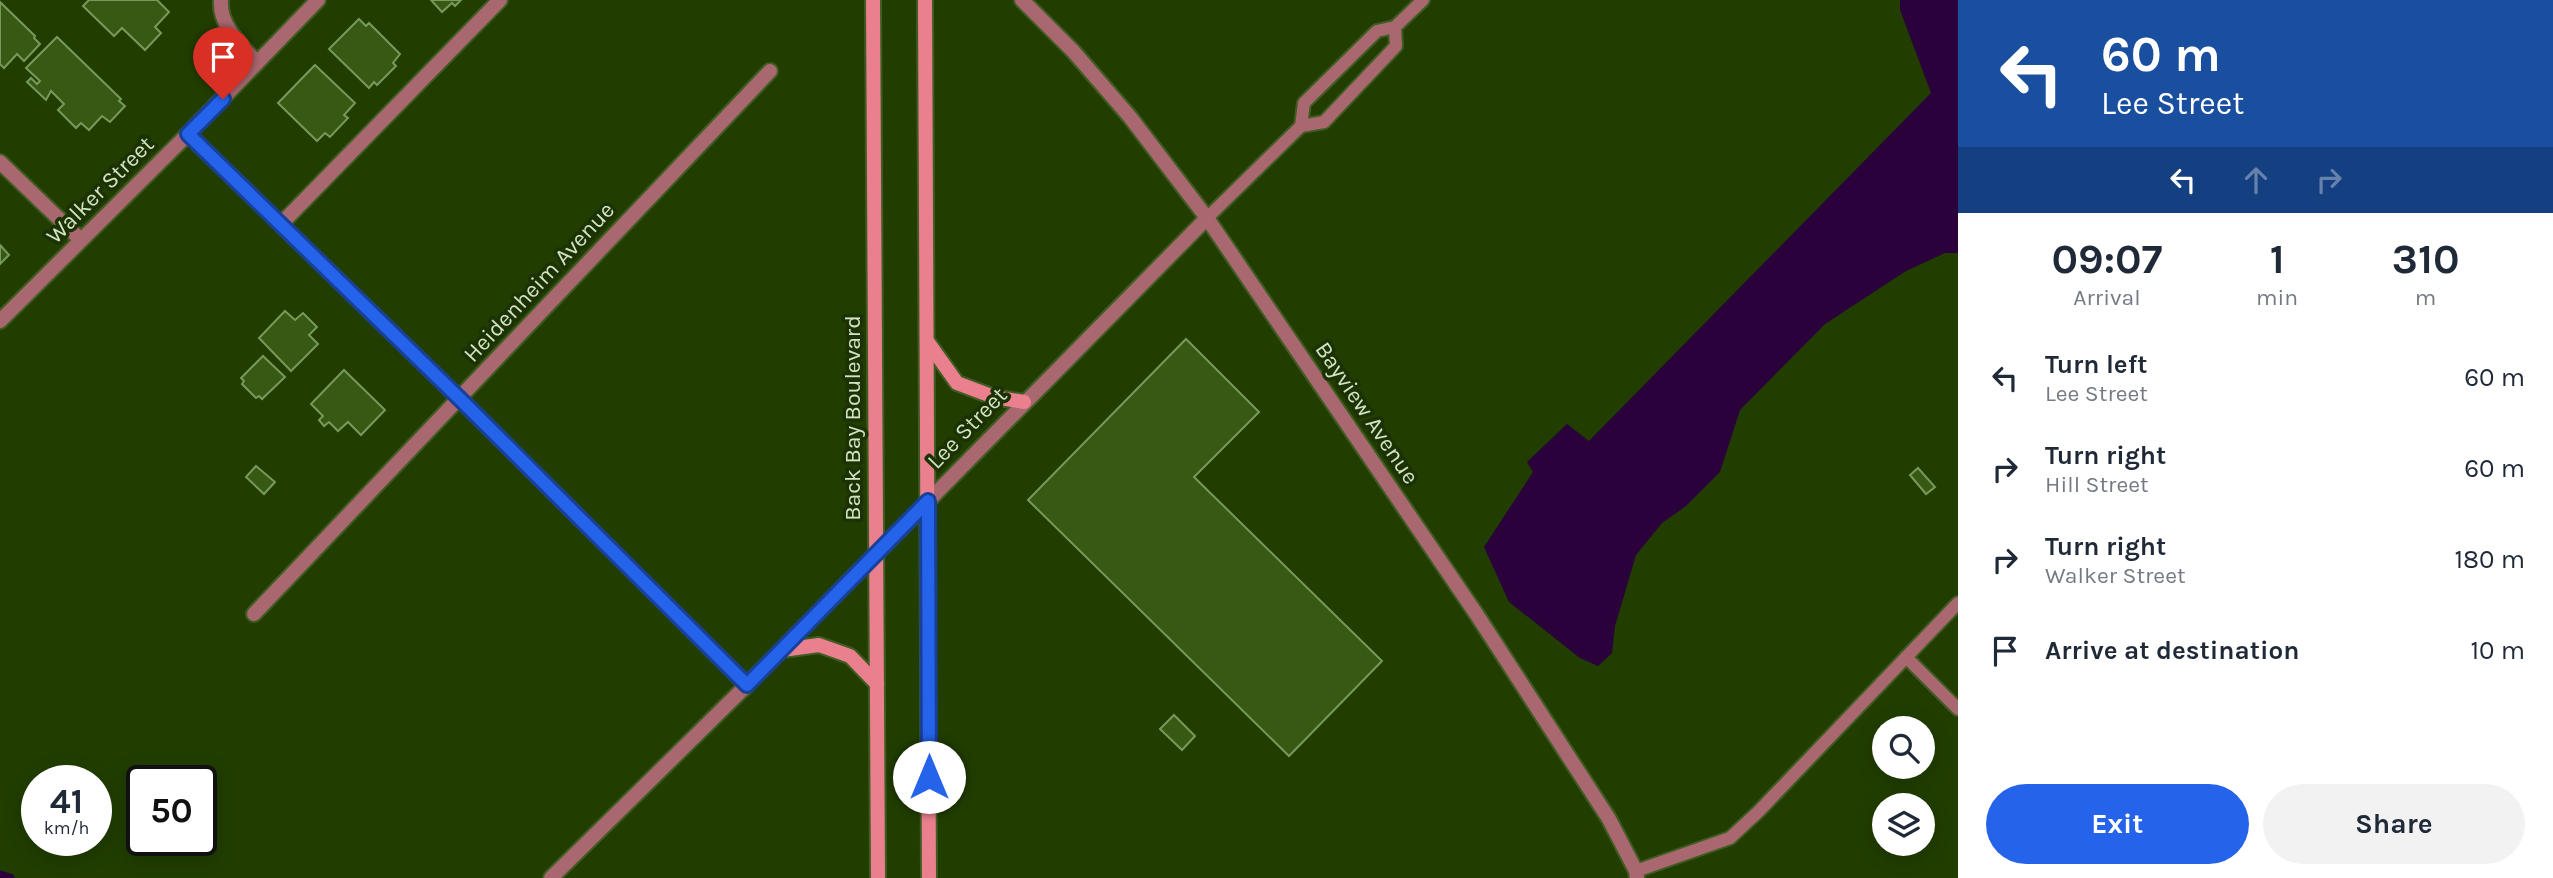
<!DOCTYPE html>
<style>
:root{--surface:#fff;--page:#f2f2f3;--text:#1f2937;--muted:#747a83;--accent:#2563eb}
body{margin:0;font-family:Karla,sans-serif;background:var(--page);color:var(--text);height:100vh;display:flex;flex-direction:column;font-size:26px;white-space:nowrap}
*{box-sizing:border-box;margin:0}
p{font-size:23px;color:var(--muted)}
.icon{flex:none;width:38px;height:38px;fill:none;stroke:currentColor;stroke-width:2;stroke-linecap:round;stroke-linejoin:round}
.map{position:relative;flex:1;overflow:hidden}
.details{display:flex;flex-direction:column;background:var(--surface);width:595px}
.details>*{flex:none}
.top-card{background:#1a4fa0;color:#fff;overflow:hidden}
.tools{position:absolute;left:1872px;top:716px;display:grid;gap:14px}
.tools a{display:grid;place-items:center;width:63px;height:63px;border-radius:50%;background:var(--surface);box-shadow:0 4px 18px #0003;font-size:35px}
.speed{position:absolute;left:21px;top:765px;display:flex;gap:14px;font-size:35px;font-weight:700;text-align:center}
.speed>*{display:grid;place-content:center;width:91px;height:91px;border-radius:50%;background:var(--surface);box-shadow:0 4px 18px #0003;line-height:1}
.speed small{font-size:18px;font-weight:400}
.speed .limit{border:4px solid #111;border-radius:10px;background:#fff;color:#111}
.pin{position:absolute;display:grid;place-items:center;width:60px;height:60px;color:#fff;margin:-72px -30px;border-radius:50% 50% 50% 0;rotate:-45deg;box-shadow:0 0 7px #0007}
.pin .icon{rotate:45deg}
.me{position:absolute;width:77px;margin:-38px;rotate:0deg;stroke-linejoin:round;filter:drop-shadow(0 0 5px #0008)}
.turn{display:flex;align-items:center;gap:24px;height:147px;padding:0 28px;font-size:32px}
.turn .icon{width:91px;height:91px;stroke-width:2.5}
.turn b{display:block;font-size:49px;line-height:60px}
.lanes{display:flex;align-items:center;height:66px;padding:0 28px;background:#0003;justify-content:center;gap:35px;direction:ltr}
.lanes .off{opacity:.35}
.eta{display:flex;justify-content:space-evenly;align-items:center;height:119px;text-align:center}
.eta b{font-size:42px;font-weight:700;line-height:49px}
.button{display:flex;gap:14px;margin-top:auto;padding:14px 28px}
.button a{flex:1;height:80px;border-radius:42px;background:var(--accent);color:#fff;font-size:28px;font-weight:700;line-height:80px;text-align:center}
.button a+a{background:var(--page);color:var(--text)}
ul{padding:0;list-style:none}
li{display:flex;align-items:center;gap:21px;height:91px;padding:0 28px}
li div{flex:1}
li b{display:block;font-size:26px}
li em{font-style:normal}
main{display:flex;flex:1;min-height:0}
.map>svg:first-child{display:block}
.water{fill:#2a013b}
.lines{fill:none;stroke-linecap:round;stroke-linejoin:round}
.stream{stroke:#2a013b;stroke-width:9}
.building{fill:#375913;stroke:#77995c;stroke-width:2}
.service-casing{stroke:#415c23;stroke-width:16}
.minor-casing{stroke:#415c23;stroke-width:18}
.tertiary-casing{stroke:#415c23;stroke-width:18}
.secondary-casing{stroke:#415c23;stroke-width:18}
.service{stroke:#a9676f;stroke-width:12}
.minor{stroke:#a9676f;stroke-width:14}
.tertiary{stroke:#a9676f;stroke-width:14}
.secondary{stroke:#ea808e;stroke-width:14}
.route-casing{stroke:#184099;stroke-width:18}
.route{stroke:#2563eb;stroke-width:12}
.labels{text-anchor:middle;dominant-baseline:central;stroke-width:7;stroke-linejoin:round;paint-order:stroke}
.street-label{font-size:23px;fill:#d2e4c4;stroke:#1c3204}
</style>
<main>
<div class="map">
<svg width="1958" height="878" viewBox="0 0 1958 878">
<rect width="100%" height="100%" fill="#213e00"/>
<path class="water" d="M 1900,0 L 1958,0 L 1958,253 L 1945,253 L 1906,271 L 1825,324 L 1740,410 L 1720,472 L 1686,506 L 1662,523 L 1636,555 L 1615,626 L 1612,653 L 1598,666 L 1580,658 L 1509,602 L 1484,547 L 1533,472 L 1527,462 L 1567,424 L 1589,441 L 1931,93 L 1900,10 Z"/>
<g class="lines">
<path class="stream" d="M 0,875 L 10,878"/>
</g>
<g class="building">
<path d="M 89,0 L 157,0 L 169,12 L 155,27 L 161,33 L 145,50 L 122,28 L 114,36 L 83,6 Z"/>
<path d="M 431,0 L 461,0 L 455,6 L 452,3 L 442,12 Z"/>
<path d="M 0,2 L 35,36 L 34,38 L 40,44 L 24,61 L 17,54 L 4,68 L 0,64 Z"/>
<path d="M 359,19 L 366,26 L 369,23 L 400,54 L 393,63 L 396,66 L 377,85 L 374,82 L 369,88 L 329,49 Z"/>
<path d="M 57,37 L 121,99 L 119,101 L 125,106 L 110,122 L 102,116 L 89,130 L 81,123 L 76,128 L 58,110 L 64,104 L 51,91 L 46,100 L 27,82 L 31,78 L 37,84 L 40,81 L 26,68 Z"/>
<path d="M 315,65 L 355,103 L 344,115 L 348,118 L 330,137 L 325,133 L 317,141 L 278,103 Z"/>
<path d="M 0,245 L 9,255 L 0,264 Z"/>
<path d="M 285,311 L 295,320 L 303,313 L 317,327 L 309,335 L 318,344 L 291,371 L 259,338 Z"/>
<path d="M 1186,339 L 1259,412 L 1194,477 L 1382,661 L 1289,756 L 1028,500 Z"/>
<path d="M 263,356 L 285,377 L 262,399 L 259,396 L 256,398 L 242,384 L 244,381 L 241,378 Z"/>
<path d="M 344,370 L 385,410 L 361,435 L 348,422 L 338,431 L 329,422 L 324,426 L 319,420 L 323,416 L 311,404 Z"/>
<path d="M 256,466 L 275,482 L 264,494 L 246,477 Z"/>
<path d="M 1918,468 L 1935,487 L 1926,494 L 1910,475 Z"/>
<path d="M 1174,715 L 1195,736 L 1182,750 L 1160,729 Z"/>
</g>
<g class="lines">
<defs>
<g id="service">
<path d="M 1395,27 L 1396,46 L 1324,122 L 1301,126 L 1304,103 L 1377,31 Z"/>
<path d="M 1395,27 L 1423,0"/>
<path d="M 1207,218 L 1301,126"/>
<path d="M 1906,657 L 1958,709"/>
<path d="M 1636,871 L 1730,838 L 1759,811 L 1958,603"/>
</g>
<g id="minor">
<path d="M 221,0 C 219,26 241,44 257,63"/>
<path d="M 1022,0 L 1073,51 L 1130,117 L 1207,218 L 1477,615 L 1609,819 L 1636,871 L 1637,878"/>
<path d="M 188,134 L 460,399 L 747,685"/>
<path d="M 0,162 L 81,240"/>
<path d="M 281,224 L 500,0"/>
<path d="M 0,321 L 188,134 L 318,0"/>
<path d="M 254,614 L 770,71"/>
</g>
<path id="tertiary" d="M 551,878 L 747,685 L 1207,218"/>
<g id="secondary">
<path d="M 873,0 L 878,878"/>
<path d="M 925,0 L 929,878"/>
<path d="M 927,341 L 957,383 L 994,397 L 1024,402"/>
<path d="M 782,650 L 819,645 L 850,656 L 877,684"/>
</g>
</defs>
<use href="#service" class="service-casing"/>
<use href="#minor" class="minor-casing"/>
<use href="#tertiary" class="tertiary-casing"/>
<use href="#secondary" class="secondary-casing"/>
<use href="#service" class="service"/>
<use href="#minor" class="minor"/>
<use href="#tertiary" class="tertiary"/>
<use href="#secondary" class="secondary"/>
</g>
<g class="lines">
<defs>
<path id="route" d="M 223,99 L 188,134 L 460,399 L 747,685 L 928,501 L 929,777"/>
</defs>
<use href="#route" class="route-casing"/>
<use href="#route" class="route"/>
</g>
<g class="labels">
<g class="street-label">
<text transform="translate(100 190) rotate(-45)">Walker Street</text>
<text transform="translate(539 282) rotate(-47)">Heidenheim Avenue</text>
<text transform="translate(1367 413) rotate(56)">Bayview Avenue</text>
<text transform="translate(852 418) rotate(-90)">Back Bay Boulevard</text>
<text transform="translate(967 428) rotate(-46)">Lee Street</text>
</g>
</g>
</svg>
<div class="tools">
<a><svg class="icon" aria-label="search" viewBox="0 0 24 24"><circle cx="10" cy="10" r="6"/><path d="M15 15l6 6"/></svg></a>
<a><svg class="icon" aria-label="layers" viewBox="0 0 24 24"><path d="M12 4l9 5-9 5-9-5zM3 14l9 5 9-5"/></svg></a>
</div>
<div class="speed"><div>41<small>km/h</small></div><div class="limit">50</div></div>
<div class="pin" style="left:223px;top:99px;background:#d93025"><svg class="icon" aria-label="arrive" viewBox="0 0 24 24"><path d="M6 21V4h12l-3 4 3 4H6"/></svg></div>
<svg class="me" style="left:929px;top:777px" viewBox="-20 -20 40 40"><circle r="19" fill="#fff"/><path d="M0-13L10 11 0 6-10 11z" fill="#2563eb"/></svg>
</div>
<section class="details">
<div class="top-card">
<div class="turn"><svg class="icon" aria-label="left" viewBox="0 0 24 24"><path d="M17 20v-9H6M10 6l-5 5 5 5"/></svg><div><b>60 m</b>Lee Street</div></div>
<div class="lanes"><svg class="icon" aria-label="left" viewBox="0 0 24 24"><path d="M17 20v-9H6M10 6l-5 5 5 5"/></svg><svg class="icon off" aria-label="ahead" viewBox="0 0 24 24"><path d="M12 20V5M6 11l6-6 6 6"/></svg><svg class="icon off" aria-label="right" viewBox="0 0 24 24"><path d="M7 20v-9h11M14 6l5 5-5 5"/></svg></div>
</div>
<div class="eta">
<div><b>09:07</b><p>Arrival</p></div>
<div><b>1</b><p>min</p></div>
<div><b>310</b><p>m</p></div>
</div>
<ul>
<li><svg class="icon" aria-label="left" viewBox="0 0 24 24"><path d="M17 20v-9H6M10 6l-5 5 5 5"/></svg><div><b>Turn left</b><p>Lee Street</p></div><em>60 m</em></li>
<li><svg class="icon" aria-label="right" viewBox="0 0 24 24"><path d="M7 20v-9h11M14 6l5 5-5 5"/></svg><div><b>Turn right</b><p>Hill Street</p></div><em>60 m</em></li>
<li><svg class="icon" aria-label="right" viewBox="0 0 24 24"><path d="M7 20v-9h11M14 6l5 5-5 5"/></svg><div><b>Turn right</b><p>Walker Street</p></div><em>180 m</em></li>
<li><svg class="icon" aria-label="arrive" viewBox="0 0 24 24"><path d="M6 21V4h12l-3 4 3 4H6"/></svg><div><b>Arrive at destination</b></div><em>10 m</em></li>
</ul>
<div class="button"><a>Exit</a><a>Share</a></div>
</section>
</main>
